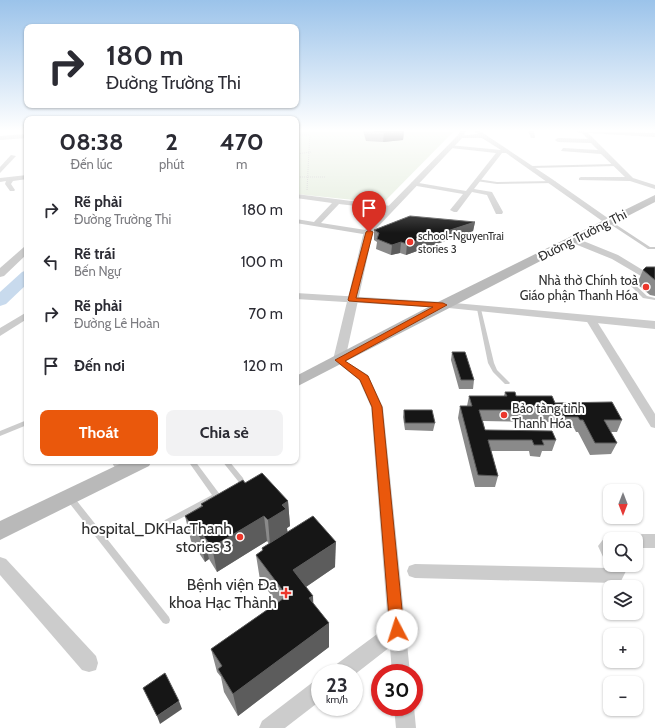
<!DOCTYPE html>
<html lang="vi">
<meta charset="utf-8">
<style>
:root{--surface:#fff;--page:#f2f2f3;--text:#2b2b33;--muted:#7c7c81;--accent:#ea580c}
body{margin:0;font-family:Cabin,sans-serif;background:var(--page);color:var(--text);height:100vh;display:flex;flex-direction:column;font-size:15px;white-space:nowrap}
*{box-sizing:border-box;margin:0}
p{font-size:13px;color:var(--muted)}
.icon{flex:none;width:22px;height:22px;fill:none;stroke:currentColor;stroke-width:2;stroke-linecap:round;stroke-linejoin:round}
.map{position:relative;flex:1;overflow:hidden}
.panel{position:absolute;left:24px;top:116px;width:275px;height:348px;display:flex;flex-direction:column;background:var(--surface);border-radius:8px;box-shadow:0 1px 3px #0004}
.panel>*{flex:none}
.guide{position:absolute;left:24px;top:24px;width:275px;height:84px;border-radius:8px;box-shadow:0 1px 3px #0004;background:#fff;color:var(--text);overflow:hidden}
.needle{width:26px;rotate:180deg}
.controls{position:absolute;left:603px;top:484px;display:grid;gap:8px}
.controls a{display:grid;place-items:center;width:40px;height:40px;border-radius:8px;background:var(--surface);box-shadow:0 1px 3px #0004;font-size:20px}
.speed{position:absolute;left:311px;top:664px;display:flex;gap:8px;font-size:20px;font-weight:700;text-align:center}
.speed>*{display:grid;place-content:center;width:52px;height:52px;border-radius:50%;background:var(--surface);box-shadow:0 1px 3px #0004;line-height:1}
.speed small{font-size:10px;font-weight:400}
.speed .limit{border:6px solid #d22;background:#fff;color:#111}
.pin{position:absolute;display:grid;place-items:center;width:34px;height:34px;color:#fff;margin:-41px -17px;border-radius:50% 50% 50% 0;rotate:-45deg;box-shadow:0 0 4px #0007}
.pin .icon{rotate:45deg}
.me{position:absolute;width:44px;margin:-22px;rotate:355deg;stroke-linejoin:round;filter:drop-shadow(0 0 3px #0008)}
.turn{display:flex;align-items:center;gap:14px;height:84px;padding:0 16px;font-size:18px}
.turn .icon{width:52px;height:52px;stroke-width:2.5}
.turn b{display:block;font-size:28px;line-height:34px}
.eta{display:flex;justify-content:space-evenly;align-items:center;height:68px;text-align:center}
.eta b{font-size:24px;font-weight:700;line-height:28px}
.primary-button{display:flex;gap:8px;margin-top:auto;padding:8px 16px}
.primary-button a{flex:1;height:46px;border-radius:8px;background:var(--accent);color:#fff;font-size:16px;font-weight:700;line-height:46px;text-align:center}
.primary-button a+a{background:var(--page);color:var(--text)}
ul{padding:0;list-style:none}
li{display:flex;align-items:center;gap:12px;height:52px;padding:0 16px}
li div{flex:1}
li b{display:block;font-size:15px}
li em{font-style:normal}
.map>svg:first-child{display:block}
.green{fill:#e3ecdc}
.lines{fill:none;stroke-linecap:round;stroke-linejoin:round}
.river{fill:#c8daed;fill-rule:evenodd}
.path{stroke:#ccc;stroke-width:1;stroke-dasharray:1 1;stroke-linecap:butt}
.service{fill:#ccc;fill-rule:evenodd}
.minor{fill:#ccc;fill-rule:evenodd}
.tertiary{fill:#ccc;fill-rule:evenodd}
.secondary{fill:#b9b9b9;fill-rule:evenodd}
.wall{fill:#8a8a8a}
.shaded-wall{fill:#5c5c5c}
.building{fill:#161616;stroke:#5c5c5c}
.route{fill:#ea580c;stroke:#983908}
.poi-dot{fill:#eb372c;stroke:#fff;stroke-width:1.5}
.labels{text-anchor:middle;dominant-baseline:central;stroke-width:4;stroke-linejoin:round;paint-order:stroke}
.far-poi-label{font-size:11px;fill:#2f2f2f;stroke:#fff;text-anchor:start}
.street-label{font-size:13px;fill:#2f2f2f;stroke:#fff}
.poi-label{font-size:13px;fill:#2f2f2f;stroke:#fff;text-anchor:end}
.near-poi-label{font-size:16px;fill:#2f2f2f;stroke:#fff;text-anchor:end}
</style>
<div class="map">
<svg width="655" height="728" viewBox="0 0 655 728">
<rect width="100%" height="100%" fill="#fff"/>
<path class="green" d="M 296,131 L 454,131 L 383,203 L 296,194 Z"/>
<g class="lines">
<path class="river" d="M 27,270 L 27,284 L 6,304 L 0,306 L 0,292 L 22,272 Z"/>
<g class="path">
<path d="M 296,135 L 310,135"/>
<path d="M 296,154 L 311,152"/>
<path d="M 296,177 L 325,177"/>
<path d="M 307,190 L 310,131"/>
</g>
<g class="service">
<path d="M 615,164 L 617,165 L 616,166 L 531,168 L 529,167 L 531,166 Z"/>
<path d="M 477,179 L 497,182 L 554,181 L 556,182 L 554,183 L 497,184 L 476,181 L 476,179 Z"/>
<path d="M 607,220 L 609,220 L 650,247 L 655,247 L 655,249 L 648,249 L 607,222 Z"/>
<path d="M 629,278 L 655,278 L 655,280 L 633,280 L 632,282 L 647,296 L 655,298 L 655,300 L 643,298 L 628,283 L 628,282 Z"/>
<path d="M 477,308 L 479,308 L 481,309 L 494,363 L 497,370 L 510,383 L 509,384 L 505,384 L 493,372 L 488,363 L 477,309 Z"/>
<path d="M 27,420 L 27,425 L 0,436 L 0,431 Z"/>
<path d="M 111,461 L 118,461 L 125,471 L 124,473 C 118,474 114,466 111,461 Z"/>
<path d="M 188,461 L 195,461 L 221,496 L 220,498 L 168,525 L 165,524 L 164,522 L 165,520 L 212,495 Z"/>
<path d="M 222,461 L 229,461 L 243,478 L 245,483 C 243,487 241,491 237,489 L 235,487 L 238,483 L 238,481 Z"/>
<path d="M 70,495 L 73,496 L 169,617 L 170,620 L 169,623 L 166,624 L 163,623 L 67,500 L 66,498 L 67,496 Z"/>
</g>
<g class="minor">
<path d="M 473,131 L 480,131 L 552,179 L 612,221 L 605,223 L 506,153 L 502,153 L 474,189 L 492,192 L 503,212 L 502,214 L 496,214 L 487,195 L 472,192 L 457,212 L 454,212 L 450,210 L 463,194 L 411,185 L 411,183 L 413,182 L 466,191 L 496,153 L 451,148 L 449,145 L 501,150 L 482,138 L 461,138 L 458,136 L 478,134 Z"/>
<path d="M 528,131 L 534,131 L 535,138 L 531,138 Z"/>
<path d="M 572,131 L 655,133 L 655,137 L 588,133 L 633,178 L 655,185 L 655,189 L 630,181 L 579,180 L 579,178 L 581,177 L 625,177 L 601,154 L 561,151 L 563,148 L 598,150 L 591,143 L 558,142 L 555,140 L 558,138 L 588,139 L 582,133 Z"/>
<path d="M 27,134 L 27,138 L 0,140 L 0,136 Z"/>
<path d="M 11,155 L 16,156 L 0,173 L 0,167 Z"/>
<path d="M 27,175 L 27,179 L 13,181 L 11,184 L 15,190 L 14,191 L 10,191 L 5,184 L 6,181 L 0,182 L 0,178 Z"/>
<path d="M 296,194 L 391,206 L 395,208 L 391,210 L 339,204 L 321,223 L 372,231 L 373,233 L 369,235 L 296,223 L 296,219 L 314,222 L 332,203 L 296,198 Z"/>
<path d="M 570,238 L 576,238 L 618,255 L 646,272 L 655,272 L 655,278 L 641,276 L 612,259 L 570,242 Z"/>
<path d="M 296,293 L 443,302 L 448,305 L 443,308 L 296,299 Z"/>
<path d="M 27,312 L 27,319 L 0,336 L 0,328 Z"/>
<path d="M 591,317 L 596,320 L 655,414 L 655,428 L 651,427 L 586,320 Z"/>
<path d="M 339,357 L 368,375 L 383,407 L 410,673 L 392,673 L 390,647 L 354,675 L 354,673 L 332,673 L 334,666 L 388,626 L 371,407 L 359,380 L 334,360 Z"/>
<path d="M 636,534 L 655,534 L 655,548 L 636,548 L 636,539 L 629,539 L 631,536 Z"/>
<path d="M 610,535 L 616,539 L 610,539 L 610,565 L 623,565 L 626,571 L 621,581 L 615,583 L 415,578 L 409,576 L 407,571 L 409,566 L 415,564 L 609,568 L 607,565 L 609,561 L 604,559 L 598,546 L 605,537 Z"/>
<path d="M 0,557 L 6,559 L 96,656 L 98,663 L 96,670 L 89,672 L 82,670 L 0,575 Z"/>
<path d="M 320,679 L 320,701 L 285,728 L 259,728 L 262,721 L 313,682 Z"/>
<path d="M 394,707 L 414,707 L 416,728 L 396,728 Z"/>
</g>
<g class="tertiary">
<path d="M 460,131 L 466,131 L 463,137 L 373,232 L 345,360 L 344,363 L 334,363 L 333,360 L 364,231 L 458,135 Z"/>
<path d="M 27,246 L 27,254 L 4,276 L 0,277 L 0,268 L 24,247 Z"/>
<path d="M 443,302 L 655,321 L 655,329 L 439,307 L 437,305 Z"/>
</g>
<g class="secondary">
<path d="M 655,195 L 655,202 L 296,387 L 296,376 L 438,302 Z"/>
<path d="M 126,461 L 152,461 L 149,466 L 0,540 L 0,521 Z"/>
</g>
</g>
<g class="wall">
<path d="M 363,131 L 404,131 L 403,140 L 383,142 L 366,141 Z"/>
<path d="M 475,222 L 473,231 L 406,255 L 400,253 L 391,255 L 376,249 L 377,242 L 374,240 L 374,230 Z"/>
<path d="M 655,267 L 655,296 L 650,295 L 637,284 L 643,270 Z"/>
<path d="M 452,352 L 474,380 L 473,389 L 459,389 L 451,360 Z"/>
<path d="M 505,392 L 516,396 L 555,403 L 622,420 L 617,432 L 610,432 L 617,443 L 611,454 L 590,455 L 578,432 L 576,432 L 574,428 L 552,428 L 549,422 L 483,421 L 485,430 L 556,440 L 552,451 L 542,451 L 540,457 L 530,456 L 529,451 L 491,451 L 498,476 L 495,487 L 475,487 L 458,418 L 460,406 L 467,406 L 469,396 L 504,396 Z"/>
<path d="M 404,410 L 435,423 L 433,431 L 405,430 L 403,417 Z"/>
<path d="M 245,483 L 288,501 L 290,526 L 287,528 L 287,532 L 335,567 L 306,587 L 313,604 L 329,623 L 329,647 L 238,716 L 224,692 L 221,677 L 217,672 L 211,649 L 277,603 L 260,580 L 256,555 L 262,551 L 262,548 L 269,544 L 267,541 L 217,572 L 209,559 L 205,562 L 191,541 L 185,516 L 201,506 L 201,504 Z"/>
</g>
<g class="shaded-wall">
<path d="M 391,131 L 404,131 L 403,140 L 383,142 L 384,132 Z"/>
<path d="M 475,222 L 473,231 L 406,255 L 407,244 Z"/>
<path d="M 401,242 L 400,253 L 391,255 L 392,245 Z"/>
<path d="M 288,501 L 290,526 L 287,528 L 288,534 L 270,545 L 268,520 L 282,505 Z"/>
<path d="M 264,516 L 267,541 L 217,572 L 212,547 Z"/>
<path d="M 203,535 L 209,559 L 205,562 L 200,537 Z"/>
<path d="M 336,542 L 335,567 L 294,595 L 293,570 Z"/>
<path d="M 313,596 L 314,620 L 309,598 Z"/>
<path d="M 329,623 L 329,647 L 238,716 L 233,694 Z"/>
<path d="M 179,701 L 182,709 L 160,724 L 157,716 Z"/>
</g>
<g class="building">
<path d="M 374,131 L 391,131 L 384,132 Z"/>
<path d="M 410,216 L 475,222 L 407,244 L 401,242 L 392,245 L 377,239 L 379,233 L 374,230 Z"/>
<path d="M 646,267 L 655,267 L 655,280 L 643,270 Z"/>
<path d="M 452,352 L 465,352 L 474,380 L 461,380 Z"/>
<path d="M 505,392 L 515,392 L 516,396 L 552,396 L 555,403 L 612,402 L 622,420 L 604,420 L 617,443 L 595,443 L 583,420 L 580,420 L 578,417 L 556,417 L 553,410 L 479,410 L 485,430 L 552,431 L 556,440 L 542,440 L 544,445 L 534,445 L 532,440 L 488,440 L 498,476 L 478,475 L 460,406 L 472,406 L 469,396 L 507,396 Z"/>
<path d="M 404,410 L 432,410 L 435,423 L 405,423 Z"/>
<path d="M 262,473 L 288,501 L 282,505 L 286,509 L 268,520 L 264,516 L 212,547 L 203,535 L 200,537 L 185,516 L 203,506 L 201,504 L 243,480 L 245,483 Z"/>
<path d="M 313,516 L 336,542 L 293,570 L 313,596 L 309,598 L 329,623 L 233,694 L 218,669 L 222,666 L 211,649 L 287,596 L 256,555 L 263,550 L 262,548 Z"/>
<path d="M 165,673 L 179,701 L 157,716 L 143,688 Z"/>
</g>
<linearGradient id="sky" x2="0" y2="1"><stop stop-color="#9bc3ea"/><stop offset="0.56" stop-color="#fff"/><stop offset="1" stop-color="#fff" stop-opacity="0"/></linearGradient>
<rect width="655" height="233" fill="url(#sky)"/>
<path class="route" d="M 369,230 L 373,232 L 356,298 L 443,303 L 447,305 L 345,361 L 368,376 L 382,407 L 404,630 L 402,635 L 397,637 L 392,635 L 390,630 L 372,407 L 360,380 L 335,360 L 433,307 L 349,301 L 348,300 L 366,232 Z"/>
<g class="poi-dot">
<circle cx="410" cy="242" r="4"/>
<circle cx="646" cy="287" r="4"/>
<circle cx="504" cy="415" r="4"/>
<circle cx="240" cy="537" r="4"/>
<path d="M284 587h4v4h4v4h-4v4h-4v-4h-4v-4h4z"/>
</g>
<g class="labels">
<g class="far-poi-label">
<text x="418" y="236">school-NguyenTrai<tspan x="418" dy="13">stories 3</tspan></text>
</g>
<g class="street-label">
<text transform="translate(582 235) rotate(-27)">Đường Trường Thi</text>
</g>
<g class="poi-label">
<text x="638" y="280">Nhà thờ Chính toà<tspan x="638" dy="15">Giáo phận Thanh Hóa</tspan></text>
<text x="512" y="408" text-anchor="start">Bảo tàng tỉnh<tspan x="512" dy="15">Thanh Hóa</tspan></text>
</g>
<g class="near-poi-label">
<text x="232" y="528">hospital_DKHacThanh<tspan x="232" dy="18">stories 3</tspan></text>
<text x="277" y="584">Bệnh viện Đa<tspan x="277" dy="18">khoa Hạc Thành</tspan></text>
</g>
</g>
</svg>
<div class="controls">
<a><svg class="needle" viewBox="-14 -14 28 28"><path d="M0-13l5 13h-10z" fill="#e53935"/><path d="M0 13l5-13h-10z" fill="#7c7c81"/></svg></a>
<a><svg class="icon" aria-label="search" viewBox="0 0 24 24"><circle cx="10" cy="10" r="6"/><path d="M15 15l6 6"/></svg></a>
<a><svg class="icon" aria-label="layers" viewBox="0 0 24 24"><path d="M12 4l9 5-9 5-9-5zM3 14l9 5 9-5"/></svg></a>
<a>+</a>
<a>−</a>
</div>
<div class="speed"><div>23<small>km/h</small></div><div class="limit">30</div></div>
<div class="pin" style="left:369px;top:232px;background:#d93025"><svg class="icon" aria-label="arrive" viewBox="0 0 24 24"><path d="M6 21V4h12l-3 4 3 4H6"/></svg></div>
<svg class="me" style="left:397px;top:630px" viewBox="-20 -20 40 40"><circle r="19" fill="#fff"/><path d="M0-13L10 11 0 6-10 11z" fill="#ea580c"/></svg>
<div class="guide">
<div class="turn"><svg class="icon" aria-label="right" viewBox="0 0 24 24"><path d="M7 20v-9h11M14 6l5 5-5 5"/></svg><div><b>180 m</b>Đường Trường Thi</div></div>
</div>
<section class="panel">
<div class="eta">
<div><b>08:38</b><p>Đến lúc</p></div>
<div><b>2</b><p>phút</p></div>
<div><b>470</b><p>m</p></div>
</div>
<ul>
<li><svg class="icon" aria-label="right" viewBox="0 0 24 24"><path d="M7 20v-9h11M14 6l5 5-5 5"/></svg><div><b>Rẽ phải</b><p>Đường Trường Thi</p></div><em>180 m</em></li>
<li><svg class="icon" aria-label="left" viewBox="0 0 24 24"><path d="M17 20v-9H6M10 6l-5 5 5 5"/></svg><div><b>Rẽ trái</b><p>Bến Ngự</p></div><em>100 m</em></li>
<li><svg class="icon" aria-label="right" viewBox="0 0 24 24"><path d="M7 20v-9h11M14 6l5 5-5 5"/></svg><div><b>Rẽ phải</b><p>Đường Lê Hoàn</p></div><em>70 m</em></li>
<li><svg class="icon" aria-label="arrive" viewBox="0 0 24 24"><path d="M6 21V4h12l-3 4 3 4H6"/></svg><div><b>Đến nơi</b></div><em>120 m</em></li>
</ul>
<div class="primary-button"><a>Thoát</a><a>Chia sẻ</a></div>
</section>
</div>
